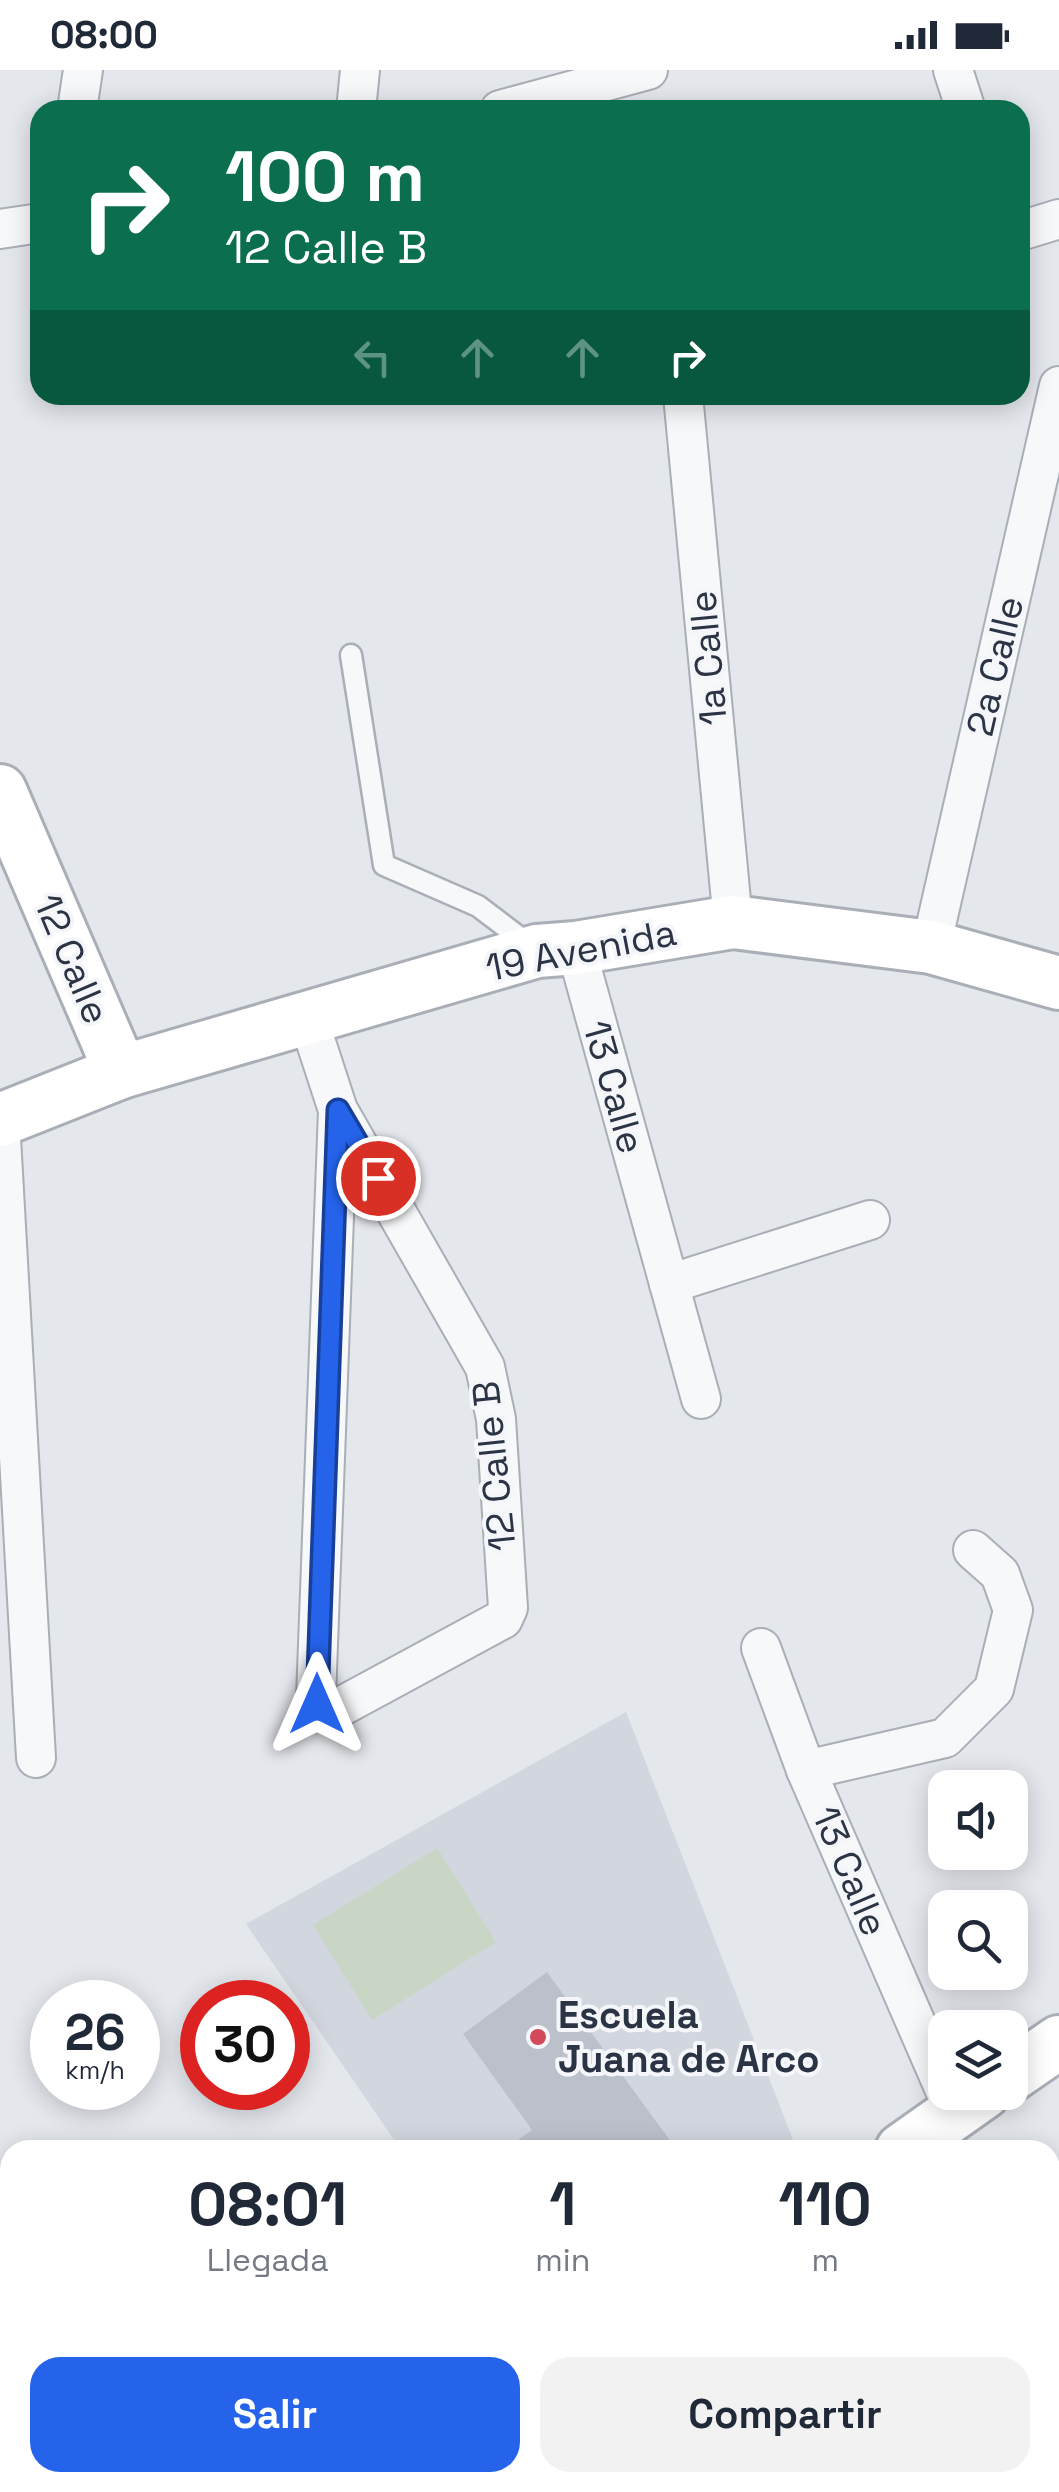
<!DOCTYPE html>
<html lang="es">
<style>
:root{--surface:#fff;--page:#f2f2f3;--text:#1f2937;--muted:#747a83;--accent:#2563eb}
body{margin:0;font-family:"Space Grotesk",sans-serif;background:var(--page);color:var(--text);height:100vh;display:flex;flex-direction:column;font-size:38px;white-space:nowrap}
*{box-sizing:border-box;margin:0}
p{font-size:32px;color:var(--muted)}
.icon{flex:none;width:55px;height:55px;fill:none;stroke:currentColor;stroke-width:2;stroke-linecap:round;stroke-linejoin:round}
.map{position:relative;flex:1;overflow:hidden}
.panel{position:absolute;left:0px;top:2070px;width:1060px;height:352px;display:flex;flex-direction:column;background:var(--surface);border-radius:30px 30px 0 0;box-shadow:0 5px 25px #0003}
.panel>*{flex:none}
.guide{position:absolute;left:30px;top:30px;width:1000px;height:305px;border-radius:30px;box-shadow:0 5px 25px #0003;background:#0b6e4f;color:#fff;overflow:hidden}
.controls{position:absolute;left:928px;top:1700px;display:grid;gap:20px}
.controls a{display:grid;place-items:center;width:100px;height:100px;border-radius:20px;background:var(--surface);box-shadow:0 5px 25px #0003;font-size:50px}
.speed{position:absolute;left:30px;top:1910px;display:flex;gap:20px;font-size:50px;font-weight:700;text-align:center}
.speed>*{display:grid;place-content:center;width:130px;height:130px;border-radius:50%;background:var(--surface);box-shadow:0 5px 25px #0003;line-height:1}
.speed small{font-size:25px;font-weight:400}
.speed .limit{border:15px solid #d22;background:#fff;color:#111}
.pin{position:absolute;display:grid;place-items:center;width:85px;height:85px;color:#fff;margin:-42px;border:5px solid #fff;border-radius:50%;box-shadow:0 2px 10px #0007}
.me{position:absolute;width:110px;margin:-55px;rotate:0deg;stroke-linejoin:round;filter:drop-shadow(0 0 8px #0008)}
.turn{display:flex;align-items:center;gap:35px;height:210px;padding:0 30px;font-size:45px}
.turn .icon{width:130px;height:130px;stroke-width:2.5}
.turn b{display:block;font-size:70px;line-height:85px}
.lanes{display:flex;align-items:center;height:95px;padding:0 30px;background:#0003;justify-content:center;gap:50px;direction:ltr}
.lanes .off{opacity:.35}
.eta{display:flex;justify-content:space-evenly;align-items:center;height:170px;text-align:center}
.eta b{font-size:60px;font-weight:800;line-height:70px}
.action{display:flex;gap:20px;margin-top:auto;padding:20px 30px}
.action a{flex:1;height:115px;border-radius:30px;background:var(--accent);color:#fff;font-size:40px;font-weight:800;line-height:115px;text-align:center}
.action a+a{background:var(--page);color:var(--text)}
.status{display:flex;justify-content:space-between;align-items:center;height:70px;padding:0 50px;background:var(--surface);direction:ltr}
.status svg{height:28px;fill:currentColor}
.map>svg:first-child{display:block}
.built{fill:#d2d6de}
.green{fill:#c9d6c5}
.building{fill:#bbc0ca}
.lines{fill:none;stroke-linecap:round;stroke-linejoin:round}
.lane-casing{stroke:#a9aeb7;stroke-width:25}
.street-casing{stroke:#a9aeb7;stroke-width:42}
.secondary-casing{stroke:#a9aeb7;stroke-width:58}
.lane{stroke:#f7f8fa;stroke-width:20}
.street{stroke:#f7f8fa;stroke-width:38}
.secondary{stroke:#fff;stroke-width:52}
.route-casing{stroke:#184099;stroke-width:25}
.route{stroke:#2563eb;stroke-width:18}
.poi-dot{fill:#d1495b;stroke:#f4f6f9;stroke-width:4}
.labels{text-anchor:middle;dominant-baseline:central;stroke-width:8;stroke-linejoin:round;paint-order:stroke}
.street-label{font-size:38px;fill:#2b3445;stroke:#f4f6f9}
.poi-label{font-size:38px;font-weight:bold;fill:#2b3445;stroke:#f4f6f9;text-anchor:start}
</style>
<div class="status"><b>08:00</b><svg viewBox="0 0 49 12"><path d="M0 12V9h3v3zM5 12V6h3v6zM10 12V3h3v9zM15 12V0h3v12zM26 1h20v11H26zM47 4h2v5h-2z"/></svg></div>
<div class="map">
<svg width="1059" height="2422" viewBox="0 0 1059 2422">
<rect width="100%" height="100%" fill="#e4e7ec"/>
<path class="built" d="M 626,1642 L 797,2080 L 401,2080 L 246,1854 Z"/>
<path class="green" d="M 437,1778 L 496,1872 L 372,1950 L 313,1855 Z"/>
<path class="building" d="M 547,1902 L 677,2080 L 504,2080 L 532,2060 L 463,1964 Z"/>
<g class="lines">
<defs>
<path id="lane" d="M 351,585 L 384,795 L 478,836 L 532,877"/>
<g id="street">
<path d="M 953,0 L 966,40"/>
<path d="M 77,40 L 83,0"/>
<path d="M 356,40 L 360,0"/>
<path d="M 500,40 L 648,0"/>
<path d="M 0,159 L 40,153"/>
<path d="M 1020,161 L 1059,149"/>
<path d="M 683,325 L 733,852"/>
<path d="M 931,877 L 1059,316"/>
<path d="M 576,878 L 701,1329"/>
<path d="M 308,948 L 338,1040 L 485,1297 L 496,1349 L 508,1538 L 503,1549 L 331,1642 L 319,1638 L 316,1628 L 338,1040"/>
<path d="M 0,1050 L 36,1688"/>
<path d="M 669,1214 L 870,1150"/>
<path d="M 761,1578 L 806,1700 L 945,2020"/>
<path d="M 806,1700 L 945,1668 L 994,1619 L 1013,1540 L 1000,1504 L 973,1480"/>
<path d="M 0,2299 L 10,2285"/>
<path d="M 1050,2371 L 1059,2363"/>
<path d="M 819,2412 L 826,2422"/>
<path d="M 985,2422 L 997,2412"/>
</g>
<g id="secondary">
<path d="M 0,721 L 121,1002"/>
<path d="M 0,1050 L 121,1002 L 537,881 L 576,878 L 733,852 L 931,877 L 1059,913"/>
<path d="M 1010,2006 L 1059,1972"/>
<path d="M 902,2080 L 984,2022"/>
<path d="M 119,2422 L 128,2412"/>
</g>
</defs>
<use href="#lane" class="lane-casing"/>
<use href="#street" class="street-casing"/>
<use href="#secondary" class="secondary-casing"/>
<use href="#lane" class="lane"/>
<use href="#street" class="street"/>
<use href="#secondary" class="secondary"/>
</g>
<g class="lines">
<defs>
<path id="route" d="M 317,1634 L 338,1040 L 378,1108"/>
</defs>
<use href="#route" class="route-casing"/>
<use href="#route" class="route"/>
</g>
<circle class="poi-dot" cx="538" cy="1967" r="10"/>
<g class="labels">
<g class="street-label">
<text transform="translate(708 588) rotate(-95)">1a Calle</text>
<text transform="translate(995 596) rotate(-77)">2a Calle</text>
<text transform="translate(581 880) rotate(-11)">19 Avenida</text>
<text transform="translate(72 889) rotate(67)">12 Calle</text>
<text transform="translate(614 1017) rotate(74)">13 Calle</text>
<text transform="translate(494 1396) rotate(-96)">12 Calle B</text>
<text transform="translate(850 1801) rotate(67)">13 Calle</text>
</g>
<g class="poi-label">
<text x="558" y="1945">Escuela<tspan x="558" dy="44">Juana de Arco</tspan></text>
</g>
</g>
</svg>
<div class="controls">
<a><svg class="icon" aria-label="sound" viewBox="0 0 24 24"><path d="M4 9h4l5-4v14l-5-4H4zM17 9q2 3 0 6"/></svg></a>
<a><svg class="icon" aria-label="search" viewBox="0 0 24 24"><circle cx="10" cy="10" r="6"/><path d="M15 15l6 6"/></svg></a>
<a><svg class="icon" aria-label="layers" viewBox="0 0 24 24"><path d="M12 4l9 5-9 5-9-5zM3 14l9 5 9-5"/></svg></a>
</div>
<div class="speed"><div>26<small>km/h</small></div><div class="limit">30</div></div>
<div class="pin" style="left:378px;top:1108px;background:#d93025"><svg class="icon" aria-label="arrive" viewBox="0 0 24 24"><path d="M6 21V4h12l-3 4 3 4H6"/></svg></div>
<svg class="me" style="left:317px;top:1634px" viewBox="-20 -20 40 40"><path d="M0-17L14 15 0 8-14 15z" fill="#2563eb" stroke="#fff" stroke-width="4"/></svg>
<div class="guide">
<div class="turn"><svg class="icon" aria-label="right" viewBox="0 0 24 24"><path d="M7 20v-9h11M14 6l5 5-5 5"/></svg><div><b>100 m</b>12 Calle B</div></div>
<div class="lanes"><svg class="icon off" aria-label="left" viewBox="0 0 24 24"><path d="M17 20v-9H6M10 6l-5 5 5 5"/></svg><svg class="icon off" aria-label="ahead" viewBox="0 0 24 24"><path d="M12 20V5M6 11l6-6 6 6"/></svg><svg class="icon off" aria-label="ahead" viewBox="0 0 24 24"><path d="M12 20V5M6 11l6-6 6 6"/></svg><svg class="icon" aria-label="right" viewBox="0 0 24 24"><path d="M7 20v-9h11M14 6l5 5-5 5"/></svg></div>
</div>
<section class="panel">
<div class="eta">
<div><b>08:01</b><p>Llegada</p></div>
<div><b>1</b><p>min</p></div>
<div><b>110</b><p>m</p></div>
</div>
<div class="action"><a>Salir</a><a>Compartir</a></div>
</section>
</div>
